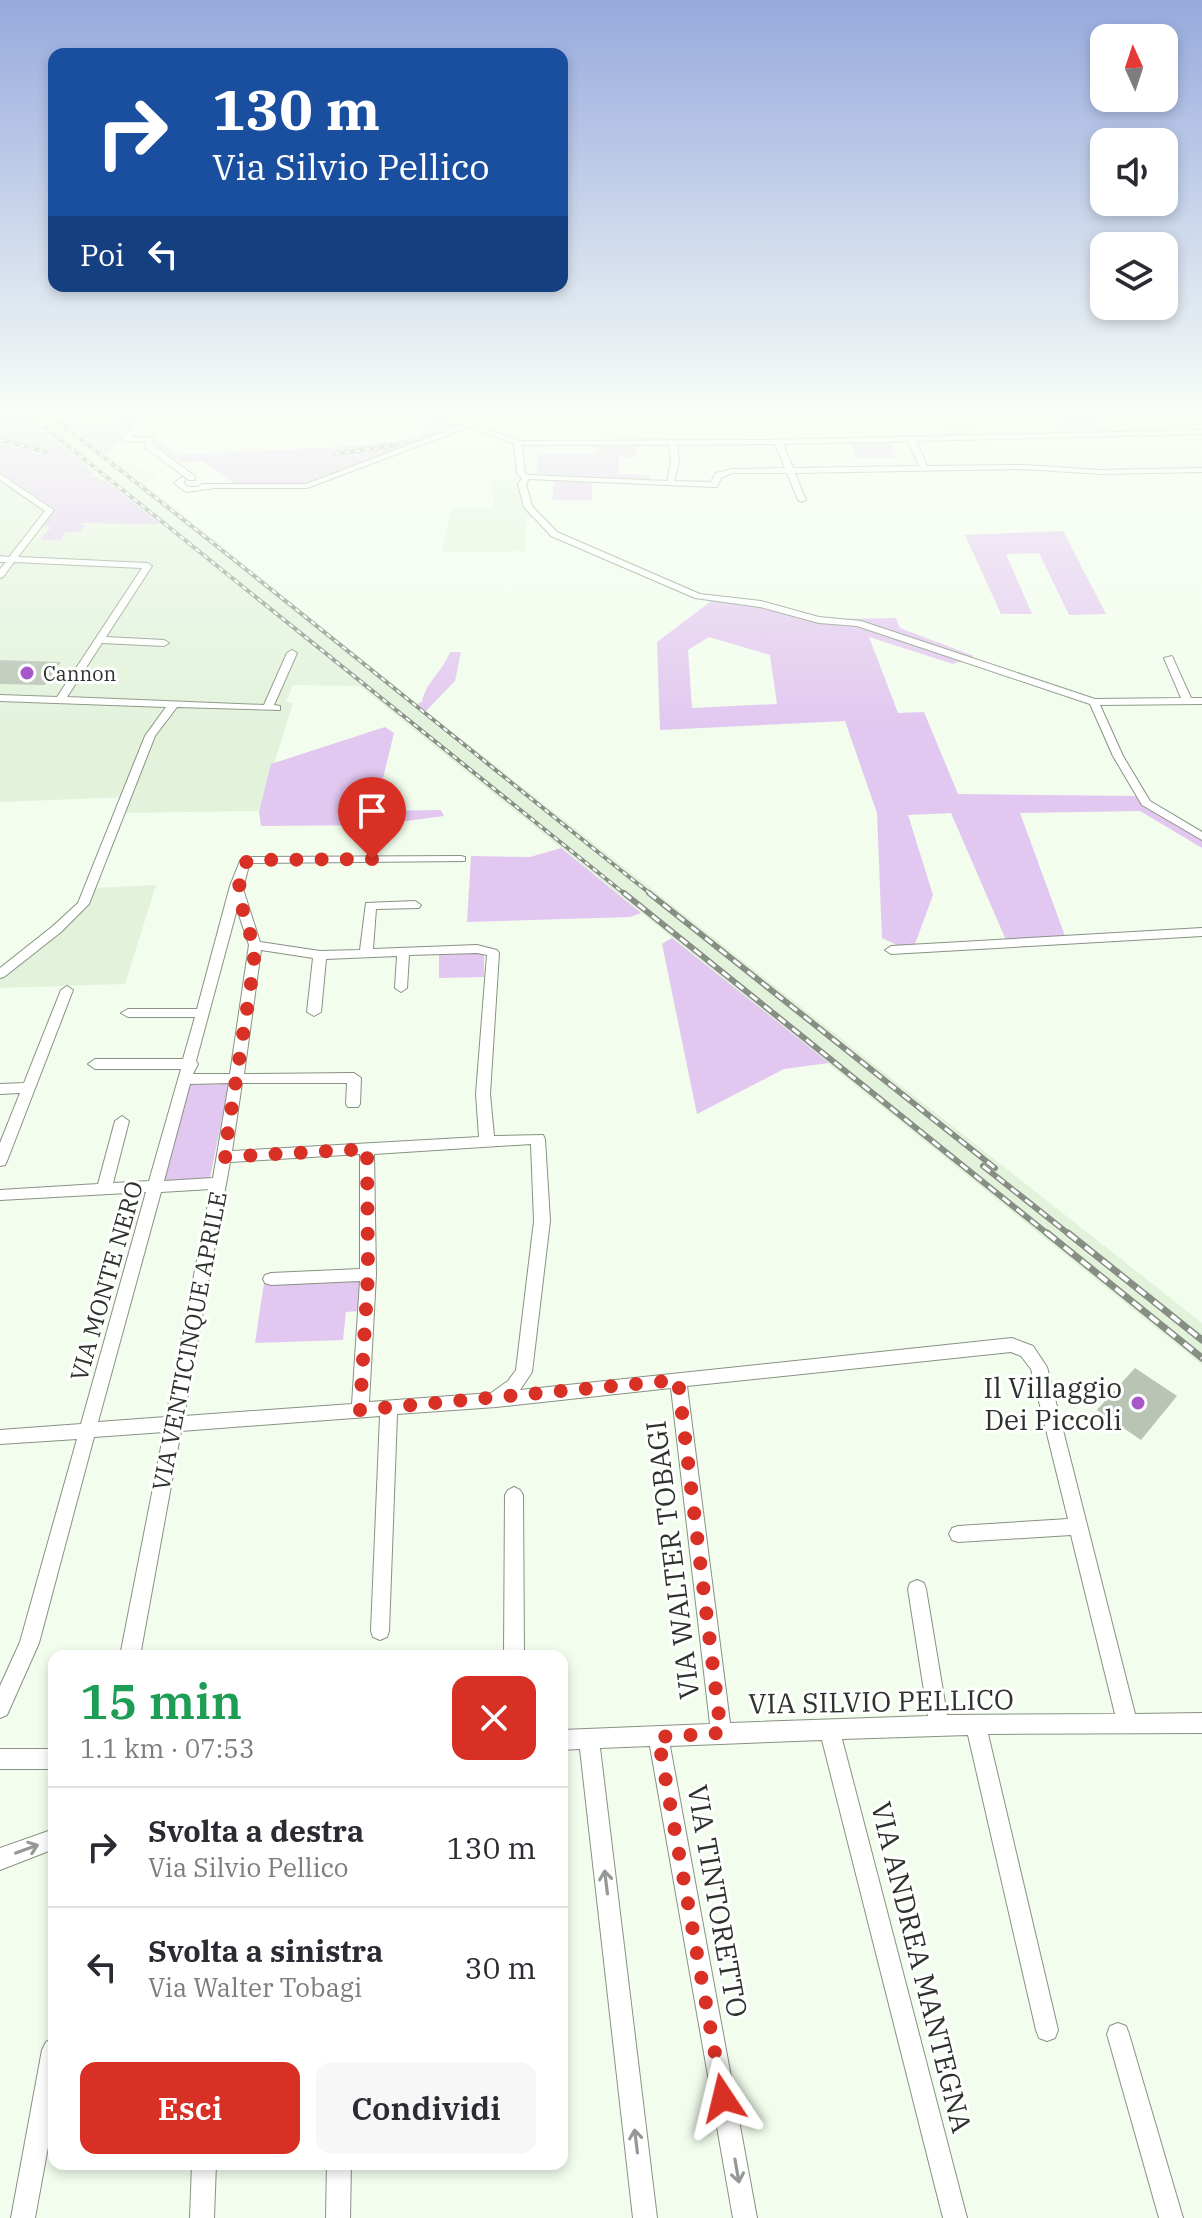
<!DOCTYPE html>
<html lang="it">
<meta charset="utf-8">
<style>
:root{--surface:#fff;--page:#f7f7f7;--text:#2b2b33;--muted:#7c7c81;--line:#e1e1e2;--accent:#d93025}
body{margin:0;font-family:"IBM Plex Serif",serif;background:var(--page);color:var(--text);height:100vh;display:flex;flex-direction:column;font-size:30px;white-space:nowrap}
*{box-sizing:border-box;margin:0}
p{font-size:26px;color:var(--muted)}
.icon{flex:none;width:44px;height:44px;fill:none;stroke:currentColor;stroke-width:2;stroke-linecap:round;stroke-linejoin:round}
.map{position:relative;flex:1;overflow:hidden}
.drawer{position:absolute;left:48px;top:1650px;width:520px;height:520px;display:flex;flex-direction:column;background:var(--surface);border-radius:16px;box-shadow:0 4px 12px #0003}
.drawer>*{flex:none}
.top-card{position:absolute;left:48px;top:48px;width:520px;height:244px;border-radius:16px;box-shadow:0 4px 12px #0003;background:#1a4fa0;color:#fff;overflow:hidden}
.needle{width:52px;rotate:357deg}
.controls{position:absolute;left:1090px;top:24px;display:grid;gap:16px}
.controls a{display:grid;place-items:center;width:88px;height:88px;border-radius:16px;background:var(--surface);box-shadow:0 4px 12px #0003;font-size:40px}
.pin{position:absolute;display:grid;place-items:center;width:68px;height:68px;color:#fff;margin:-82px -34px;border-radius:50% 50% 50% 0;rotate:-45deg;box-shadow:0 0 8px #0007}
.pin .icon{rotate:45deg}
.me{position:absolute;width:88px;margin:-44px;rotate:350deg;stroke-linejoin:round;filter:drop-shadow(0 0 6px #0008)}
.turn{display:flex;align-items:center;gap:28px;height:168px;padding:0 32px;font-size:36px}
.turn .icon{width:104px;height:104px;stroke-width:2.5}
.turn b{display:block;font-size:56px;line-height:68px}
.then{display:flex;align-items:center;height:76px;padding:0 32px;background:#0003;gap:16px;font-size:30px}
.round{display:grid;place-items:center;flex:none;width:84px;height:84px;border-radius:16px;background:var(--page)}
.head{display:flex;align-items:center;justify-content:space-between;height:136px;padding:0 32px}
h1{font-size:48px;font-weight:600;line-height:60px;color:#1e9e55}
.action{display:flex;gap:16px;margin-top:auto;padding:16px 32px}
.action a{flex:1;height:92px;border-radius:16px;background:var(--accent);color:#fff;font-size:32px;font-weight:600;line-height:92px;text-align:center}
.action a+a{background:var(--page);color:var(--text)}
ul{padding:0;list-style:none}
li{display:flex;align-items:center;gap:24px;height:120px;padding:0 32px;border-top:2px solid var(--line)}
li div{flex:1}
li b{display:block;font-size:30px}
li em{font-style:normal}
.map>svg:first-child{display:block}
.built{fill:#e2f2db}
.green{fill:#e2c7f0;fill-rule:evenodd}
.building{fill:#b9c4b4}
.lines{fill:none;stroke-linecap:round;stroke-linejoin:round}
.street-casing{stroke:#889283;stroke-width:2}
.street{fill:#fff;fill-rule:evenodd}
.rail-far2-casing{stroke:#878f84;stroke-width:4}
.rail-far1-casing{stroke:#878f84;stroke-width:6}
.rail-casing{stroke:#878f84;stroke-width:7}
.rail-far2{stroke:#fff;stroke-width:2;stroke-dasharray:5;stroke-linecap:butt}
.rail-far1{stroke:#fff;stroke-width:3;stroke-dasharray:9;stroke-linecap:butt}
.rail{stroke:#fff;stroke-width:4;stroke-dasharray:11;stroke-linecap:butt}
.oneway{stroke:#969896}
.route{stroke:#d93025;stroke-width:14;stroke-dasharray:0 25.2}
.poi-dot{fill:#a658c9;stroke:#fff;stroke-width:3}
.labels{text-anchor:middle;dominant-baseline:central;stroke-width:6;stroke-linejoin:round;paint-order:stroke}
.far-poi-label{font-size:20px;fill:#2e322c;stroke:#fff;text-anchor:start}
.street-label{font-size:24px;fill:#2e322c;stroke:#fff}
.near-poi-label{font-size:28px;fill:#2e322c;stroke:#fff;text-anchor:end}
.near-street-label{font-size:28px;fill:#2e322c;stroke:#fff}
</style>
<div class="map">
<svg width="1202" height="2218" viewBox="0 0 1202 2218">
<rect width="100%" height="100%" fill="#f2fded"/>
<g class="built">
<path d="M 25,417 L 118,417 L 110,424 L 63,422 L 123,465 L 144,467 L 158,478 L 143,482 L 426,711 L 1202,1323 L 1202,1365 L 360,686 L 293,685 L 286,702 L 293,703 L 259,811 L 124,813 L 128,797 L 0,802 L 0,472 L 55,509 L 52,526 L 41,539 L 66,532 L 78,523 L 158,523 Z"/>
<path d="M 937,417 L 997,417 L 1001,423 L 976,423 L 982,436 L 944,436 Z"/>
<path d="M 517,479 L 523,507 L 532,507 L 537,517 L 526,518 L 525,551 L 442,552 L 451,509 L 494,508 L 490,480 Z"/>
<path d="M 156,885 L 125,984 L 0,988 L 0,979 L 61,931 L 88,904 L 95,888 Z"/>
</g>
<g class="green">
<path d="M 0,417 L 25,417 L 95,473 L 91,475 L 107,482 L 160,524 L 80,523 L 85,527 L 80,532 L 66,532 L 60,540 L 40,540 L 51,527 L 44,526 L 55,509 L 0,472 L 0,444 L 41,454 L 46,451 L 0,438 Z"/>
<path d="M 118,417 L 149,417 L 129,431 L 108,453 L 61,421 L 109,424 Z"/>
<path d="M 426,417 L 441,417 L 459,425 L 306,485 L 235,484 L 203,461 L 180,462 L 156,444 L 155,439 L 177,455 L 358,446 L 421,437 Z"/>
<path d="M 1055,417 L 1098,417 L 1111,434 L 1066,436 Z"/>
<path d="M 890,440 L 898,460 L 887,457 L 857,458 L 851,442 Z"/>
<path d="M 597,444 L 636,444 L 636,457 L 619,457 L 618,474 L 650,475 L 649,481 L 525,473 L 537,473 L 538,454 L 597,454 Z"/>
<path d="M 554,480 L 592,482 L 592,500 L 552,500 Z"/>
<path d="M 1063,531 L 1106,614 L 1069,615 L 1039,553 L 1006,554 L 1032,614 L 1001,614 L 965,535 Z"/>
<path d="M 714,599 L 764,601 L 806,615 L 836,619 L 896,618 L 900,628 L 974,656 L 953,664 L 869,637 L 898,713 L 924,712 L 958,794 L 1138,796 L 1202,833 L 1202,848 L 1140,811 L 1020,813 L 1065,936 L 1006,940 L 951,813 L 908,815 L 933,895 L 912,952 L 882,938 L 877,813 L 845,721 L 660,730 L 657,642 ZM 709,637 L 770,655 L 777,704 L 692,708 L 688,650 Z"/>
<path d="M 450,652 L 461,652 L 455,681 L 426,711 L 417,704 L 422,702 C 425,683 443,671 450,652 Z"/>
<path d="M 385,727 L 394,733 L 375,811 L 441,810 L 444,816 L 376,825 L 261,826 L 259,812 L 271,764 Z"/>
<path d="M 561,848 L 641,913 L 630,917 L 467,922 L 471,856 L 530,857 Z"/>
<path d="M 672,938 L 829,1063 L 784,1069 L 697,1114 L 662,944 Z"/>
<path d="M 484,953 L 484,977 L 439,978 L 439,955 Z"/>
<path d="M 188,1083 L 229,1083 L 210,1178 L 163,1180 Z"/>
<path d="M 363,1280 L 360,1311 L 346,1312 L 343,1340 L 255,1343 L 264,1283 Z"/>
</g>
<g class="building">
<path d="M 0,660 L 61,662 L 45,685 L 0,684 Z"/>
<path d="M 1135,1368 L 1177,1396 L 1141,1440 L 1097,1410 Z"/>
</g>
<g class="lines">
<defs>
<g id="street">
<path d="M 148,417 L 157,417 L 132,437 L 153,438 L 153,445 L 195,476 L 195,480 L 189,480 L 146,448 L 146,442 L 123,441 L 123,437 L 134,425 Z"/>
<path d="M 444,417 L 455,417 L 518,441 L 763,440 L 1202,430 L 1202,434 L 916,441 L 927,466 L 1025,465 L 1100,470 L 1202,468 L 1202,472 L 1100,474 L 1025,469 L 795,473 L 806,500 L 802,502 L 798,500 L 787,473 L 733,473 L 722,477 L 717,487 L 714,487 L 529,479 L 526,484 L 532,506 L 557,532 L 700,594 L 761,601 L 819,617 L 861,621 L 1095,699 L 1181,698 L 1164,658 L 1172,656 L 1191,698 L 1202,698 L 1202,704 L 1100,705 L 1123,756 L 1150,801 L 1202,832 L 1202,840 L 1142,805 L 1113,756 L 1090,704 L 857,626 L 819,623 L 760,607 L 695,598 L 551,536 L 524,507 L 518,484 L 522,478 L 517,474 L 514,444 L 469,427 L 307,488 L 215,488 L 186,492 L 174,483 L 182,477 L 186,479 L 183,483 L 188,487 L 198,487 L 202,484 L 306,484 L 462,425 ZM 908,441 L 919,466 L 793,468 L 783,444 ZM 763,444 L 775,444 L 785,468 L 732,469 L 716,473 L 711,482 L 674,481 L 679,462 L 677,445 ZM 522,445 L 669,445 L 671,462 L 667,481 L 529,475 L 525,473 Z"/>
<path d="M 0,474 L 54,510 L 18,557 L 148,563 L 152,566 L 106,637 L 164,640 L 169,643 L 164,646 L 102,643 L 67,697 L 264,705 L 287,653 L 292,650 L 297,653 L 274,705 L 280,706 L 280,710 L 177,707 L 155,736 L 89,904 L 61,932 L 4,977 L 0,978 L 0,968 L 53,926 L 78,903 L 145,736 L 166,707 L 0,701 L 0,695 L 57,697 L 142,568 L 14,562 L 3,577 L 0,578 L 0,569 L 6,562 L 0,562 L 0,556 L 9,557 L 45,511 L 0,480 Z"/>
<path d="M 461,856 L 465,857 L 465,861 L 253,863 L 249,865 L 243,889 L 260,942 L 320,951 L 360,950 L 366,903 L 415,901 L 421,905 L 419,908 L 376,909 L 373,949 L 477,945 L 497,950 L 499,953 L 490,1094 L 494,1136 L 543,1135 L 545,1139 L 550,1221 L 532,1372 L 520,1390 L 1012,1338 L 1033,1346 L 1047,1367 L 1135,1714 L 1202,1713 L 1202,1733 L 988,1734 L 1058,2030 L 1055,2038 L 1047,2041 L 1039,2038 L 1036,2030 L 968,1735 L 842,1739 L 967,2218 L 943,2218 L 822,1740 L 670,1746 L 757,2218 L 733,2218 L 650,1746 L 600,1748 L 657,2218 L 633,2218 L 580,1749 L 562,1750 L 562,1730 L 710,1724 L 671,1388 L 496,1407 L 397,1414 L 389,1631 L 387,1637 L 380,1640 L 373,1637 L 371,1631 L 380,1416 L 181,1431 L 140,1656 L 120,1656 L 164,1432 L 94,1437 L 39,1643 L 7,1715 L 0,1718 L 0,1686 L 20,1642 L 77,1439 L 0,1444 L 0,1430 L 81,1424 L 146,1192 L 0,1200 L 0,1190 L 98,1184 L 115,1121 L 122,1116 L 129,1121 L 113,1183 L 149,1181 L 181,1069 L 95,1069 L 88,1064 L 95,1059 L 183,1059 L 195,1017 L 128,1017 L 121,1013 L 128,1009 L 197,1009 L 230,886 L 240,861 L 252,857 ZM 237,909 L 249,945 L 230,1074 L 193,1074 L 198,1064 L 196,1061 ZM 261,950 L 313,958 L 307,1012 L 314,1016 L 321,1012 L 326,959 L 397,956 L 395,988 L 401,992 L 407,988 L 409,955 L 477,953 L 487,955 L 476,1094 L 479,1137 L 232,1151 L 242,1083 L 347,1083 L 346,1104 L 348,1107 L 358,1107 L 360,1104 L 361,1078 L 354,1073 L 244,1074 ZM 229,1083 L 213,1178 L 164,1181 L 190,1084 ZM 531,1144 L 534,1221 L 516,1370 L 508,1381 L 491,1393 L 369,1402 L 376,1275 L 374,1154 ZM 360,1154 L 360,1269 L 271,1273 L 265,1275 L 263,1279 L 265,1283 L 271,1285 L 360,1281 L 352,1404 L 184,1416 L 230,1162 ZM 211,1189 L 166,1417 L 98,1422 L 161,1192 ZM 1011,1352 L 1021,1356 L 1031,1369 L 1068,1519 L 958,1526 L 952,1528 L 949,1534 L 952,1540 L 958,1542 L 1071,1535 L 1115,1714 L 947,1715 L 926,1589 L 924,1583 L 917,1580 L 910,1583 L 908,1589 L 928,1716 L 730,1723 L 687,1386 Z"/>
<path d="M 1202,928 L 1202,936 L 891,954 L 885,950 L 891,946 Z"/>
<path d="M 67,986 L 73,990 L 7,1161 L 5,1165 L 0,1166 L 0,1143 L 20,1093 L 0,1094 L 0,1084 L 24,1083 L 61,990 Z"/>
<path d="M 514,1487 L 520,1490 L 523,1495 L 524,1656 L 504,1656 L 505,1495 L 508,1490 Z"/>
<rect x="0" y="1749" width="54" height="20"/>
<path d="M 54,1829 L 54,1849 L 0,1870 L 0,1848 Z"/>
<path d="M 1118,2023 L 1126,2026 L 1129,2034 L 1183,2218 L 1159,2218 L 1107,2034 L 1110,2026 Z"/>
<path d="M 54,2038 L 54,2114 L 35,2218 L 11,2218 L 42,2050 L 46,2042 Z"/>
<path d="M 192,2164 L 216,2164 L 214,2218 L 190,2218 Z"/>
<path d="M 327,2164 L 351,2164 L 350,2218 L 326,2218 Z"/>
</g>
</defs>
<use href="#street" class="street-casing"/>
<use href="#street" class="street"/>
<defs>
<g id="rail-far2">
<path d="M 32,417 L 626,895"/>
<path d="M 52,417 C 255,573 451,736 652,895"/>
<path d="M 479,422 L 490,417"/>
<path d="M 0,440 L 46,452"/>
<path d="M 335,454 L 397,445"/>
</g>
<g id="rail-far1">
<path d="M 624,893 L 1049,1235"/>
<path d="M 649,893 L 995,1168"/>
<path d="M 983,1166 L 1070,1235"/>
</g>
<g id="rail">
<path d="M 1047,1233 L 1202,1358"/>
<path d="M 1068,1233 L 1202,1340"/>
</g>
</defs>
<use href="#rail-far2" class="rail-far2-casing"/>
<use href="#rail-far1" class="rail-far1-casing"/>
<use href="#rail" class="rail-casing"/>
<use href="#rail-far2" class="rail-far2"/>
<use href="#rail-far1" class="rail-far1"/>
<use href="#rail" class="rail"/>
</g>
<defs><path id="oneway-shaft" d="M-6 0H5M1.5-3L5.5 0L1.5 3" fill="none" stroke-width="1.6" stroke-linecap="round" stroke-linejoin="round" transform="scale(2)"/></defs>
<g class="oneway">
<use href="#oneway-shaft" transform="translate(27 1849) rotate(-20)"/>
<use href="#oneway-shaft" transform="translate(606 1882) rotate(-97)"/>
<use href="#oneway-shaft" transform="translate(636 2141) rotate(-97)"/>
<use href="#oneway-shaft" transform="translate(737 2171) rotate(80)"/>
</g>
<linearGradient id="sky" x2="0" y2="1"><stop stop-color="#96a9dd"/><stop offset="0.57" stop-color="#f9fef7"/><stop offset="1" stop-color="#f9fef7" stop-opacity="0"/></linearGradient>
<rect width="1202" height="728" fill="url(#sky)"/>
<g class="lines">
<path class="route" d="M 372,859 L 252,860 L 244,863 C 229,903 255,923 254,964 L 224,1157 L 367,1149 L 368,1275 L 360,1410 L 678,1380 L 721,1733 L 658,1737 L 723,2098"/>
</g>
<g class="poi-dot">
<circle cx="27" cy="673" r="8"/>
<circle cx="1138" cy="1403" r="8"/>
</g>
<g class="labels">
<g class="far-poi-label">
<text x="43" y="673">Cannon</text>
</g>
<g class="street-label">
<text transform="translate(106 1281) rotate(-74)">VIA MONTE NERO</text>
<text transform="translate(189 1341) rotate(-79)">VIA VENTICINQUE APRILE</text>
</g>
<g class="near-poi-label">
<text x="1122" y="1387">Il Villaggio<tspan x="1122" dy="32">Dei Piccoli</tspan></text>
</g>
<g class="near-street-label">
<text transform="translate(672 1560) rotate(-97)">VIA WALTER TOBAGI</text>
<text transform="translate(881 1701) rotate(-1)">VIA SILVIO PELLICO</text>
<text transform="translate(718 1901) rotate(80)">VIA TINTORETTO</text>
<text transform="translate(922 1967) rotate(76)">VIA ANDREA MANTEGNA</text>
</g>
</g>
</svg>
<div class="controls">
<a><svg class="needle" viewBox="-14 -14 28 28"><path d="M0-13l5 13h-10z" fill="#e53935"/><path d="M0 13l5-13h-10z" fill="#7c7c81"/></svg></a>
<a><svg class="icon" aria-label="sound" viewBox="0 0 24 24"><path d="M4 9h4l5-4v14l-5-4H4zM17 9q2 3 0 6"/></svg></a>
<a><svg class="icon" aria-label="layers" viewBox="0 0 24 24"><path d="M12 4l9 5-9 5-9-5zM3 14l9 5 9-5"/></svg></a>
</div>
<div class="pin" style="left:372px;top:859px;background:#d93025"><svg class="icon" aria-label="arrive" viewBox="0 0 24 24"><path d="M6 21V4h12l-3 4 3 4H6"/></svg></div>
<svg class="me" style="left:723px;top:2098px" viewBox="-20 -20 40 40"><path d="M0-17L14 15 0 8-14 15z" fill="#d93025" stroke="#fff" stroke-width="4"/></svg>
<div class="top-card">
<div class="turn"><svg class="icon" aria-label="right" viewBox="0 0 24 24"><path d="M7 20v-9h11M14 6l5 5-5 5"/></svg><div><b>130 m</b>Via Silvio Pellico</div></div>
<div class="then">Poi<svg class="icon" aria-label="left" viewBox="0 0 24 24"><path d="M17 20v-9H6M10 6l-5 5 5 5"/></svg></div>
</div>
<section class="drawer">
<div class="head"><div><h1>15 min</h1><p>1.1 km · 07:53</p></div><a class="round" style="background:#d93025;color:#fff"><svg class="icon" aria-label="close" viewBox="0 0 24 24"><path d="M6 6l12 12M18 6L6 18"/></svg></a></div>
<ul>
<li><svg class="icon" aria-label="right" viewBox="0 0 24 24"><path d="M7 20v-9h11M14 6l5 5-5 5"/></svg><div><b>Svolta a destra</b><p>Via Silvio Pellico</p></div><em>130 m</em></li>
<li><svg class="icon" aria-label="left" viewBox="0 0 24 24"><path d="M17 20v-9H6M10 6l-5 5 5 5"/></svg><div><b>Svolta a sinistra</b><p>Via Walter Tobagi</p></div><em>30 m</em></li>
</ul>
<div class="action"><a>Esci</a><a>Condividi</a></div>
</section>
</div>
